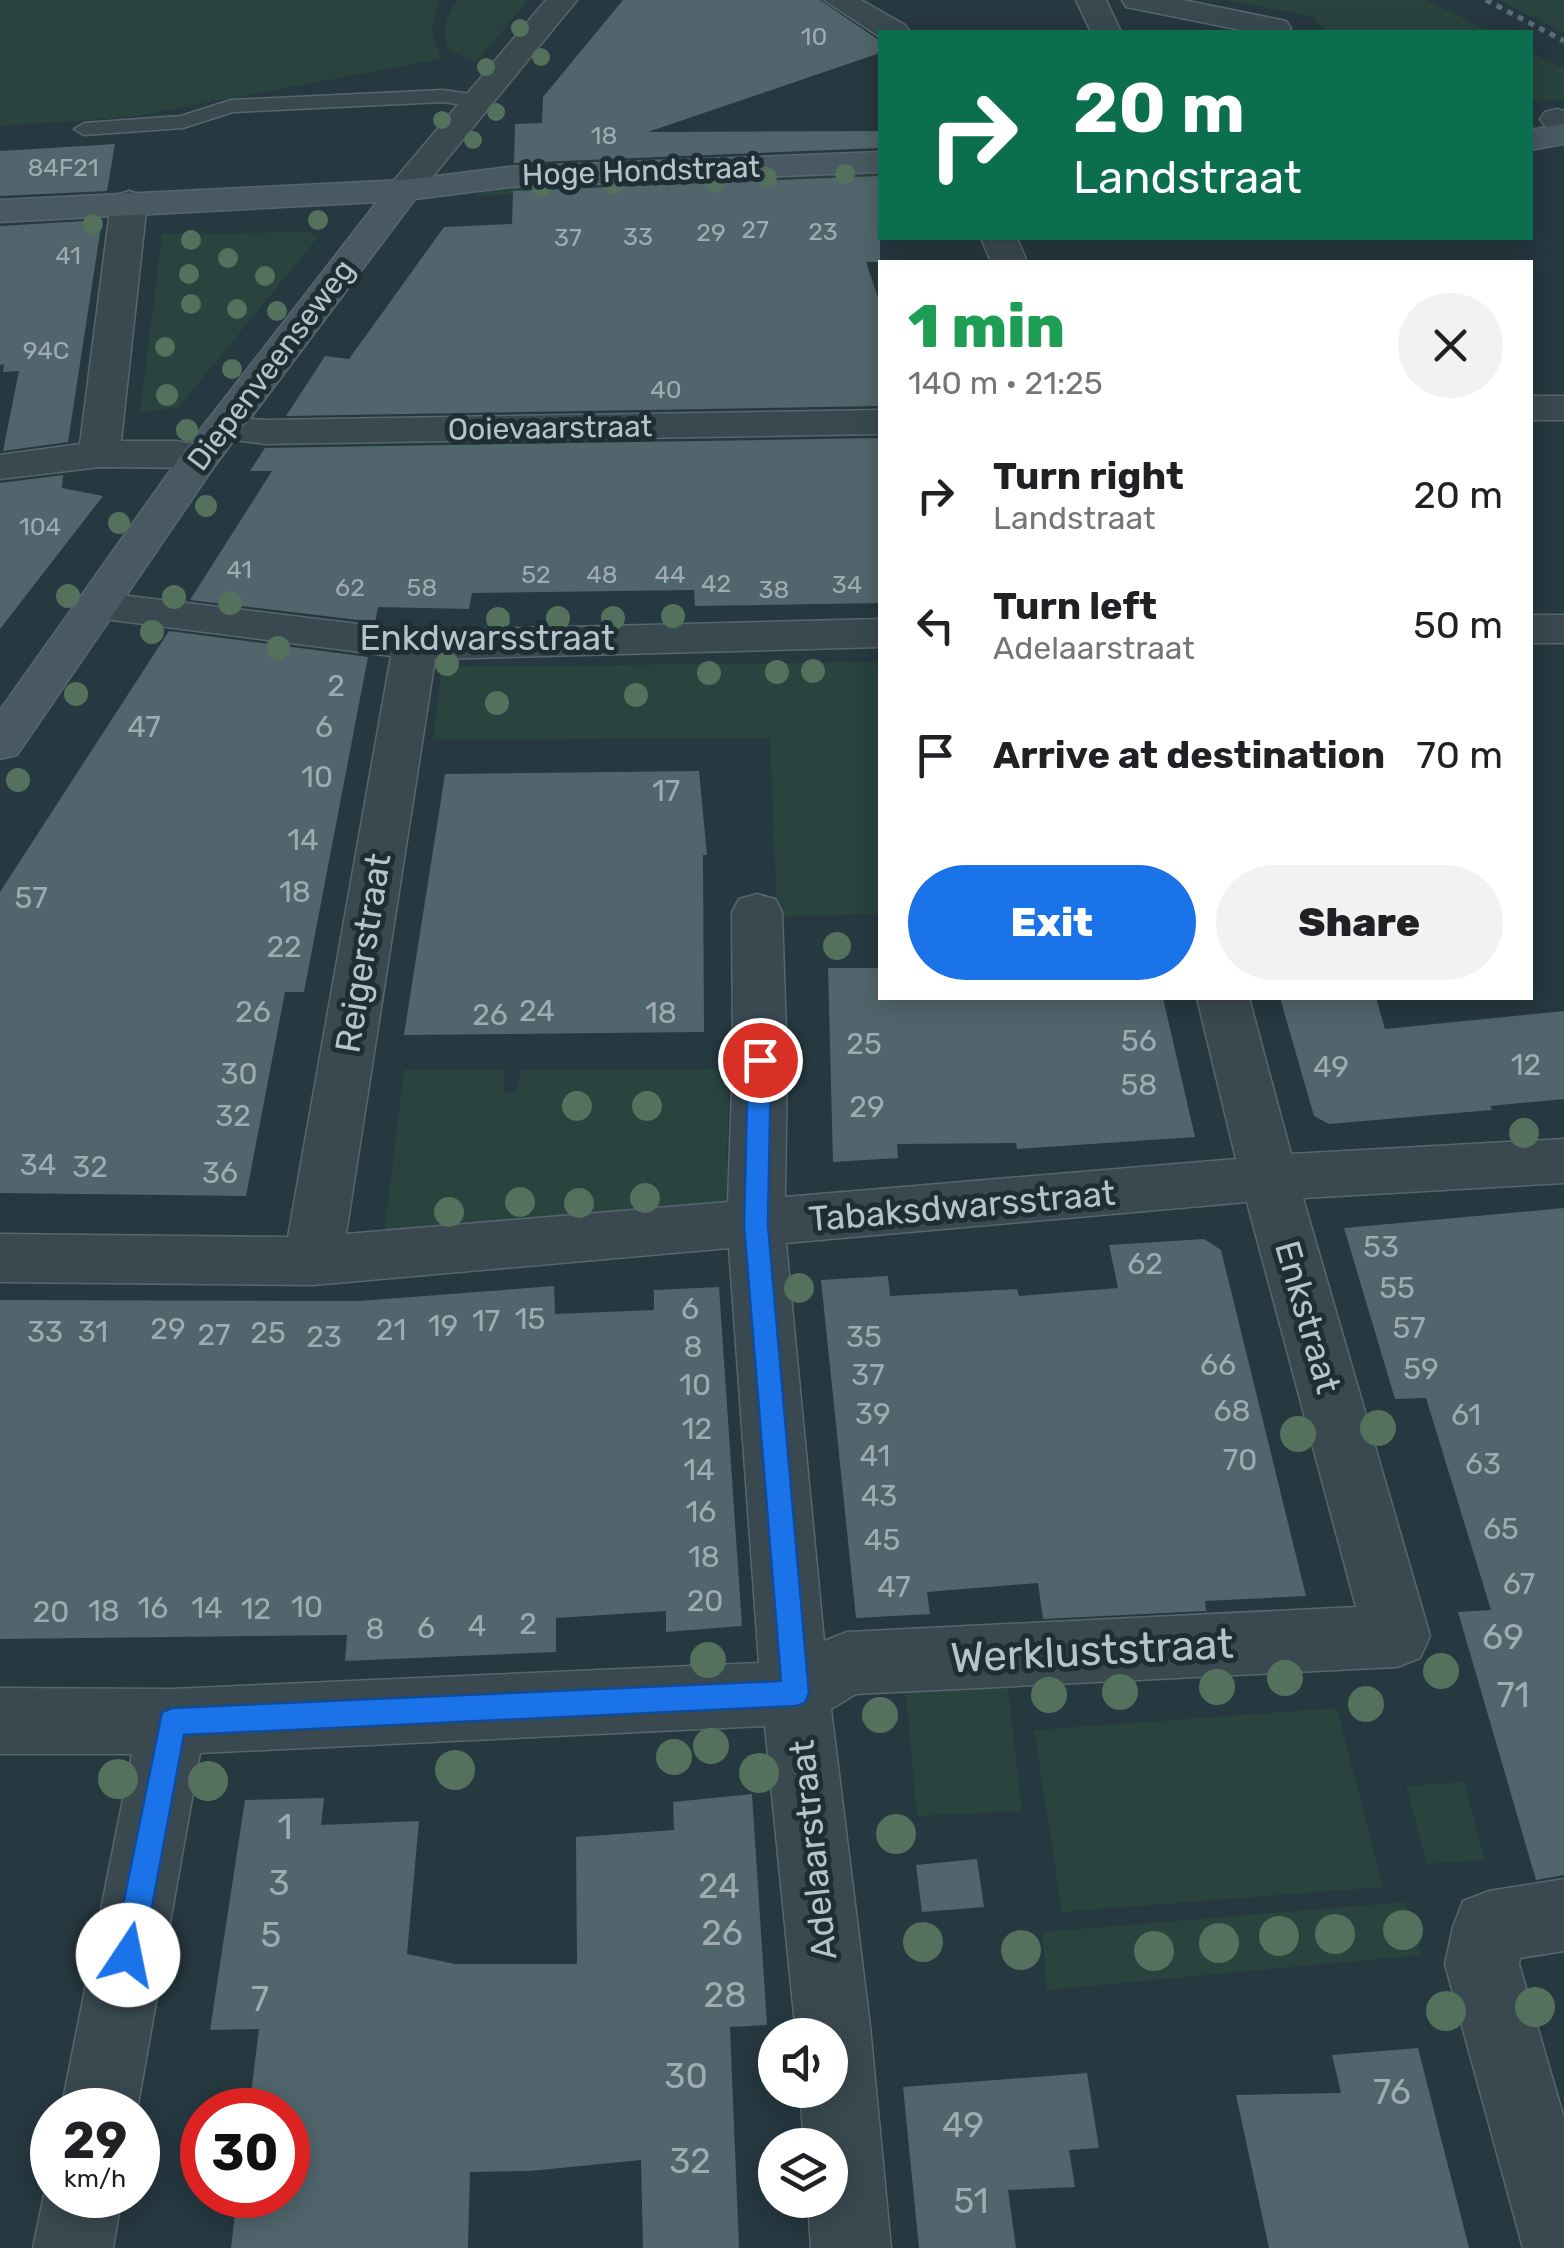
<!DOCTYPE html>
<meta charset="utf-8">
<style>
:root{--surface:#fff;--page:#f2f2f2;--text:#202124;--muted:#757577;--accent:#1a73e8}
body{margin:0;font-family:Rubik,sans-serif;background:var(--page);color:var(--text);height:100vh;display:flex;flex-direction:column;font-size:38px;white-space:nowrap}
*{box-sizing:border-box;margin:0}
p{font-size:32px;color:var(--muted)}
.icon{flex:none;width:55px;height:55px;fill:none;stroke:currentColor;stroke-width:2;stroke-linecap:round;stroke-linejoin:round}
.map{position:relative;flex:1;overflow:hidden}
.panel{position:absolute;left:878px;top:260px;width:655px;height:740px;display:flex;flex-direction:column;background:var(--surface);border-radius:0px;box-shadow:0 5px 25px #0003}
.panel>*{flex:none}
.guide{position:absolute;left:878px;top:30px;width:655px;height:210px;border-radius:0px;box-shadow:0 5px 25px #0003;background:#0b6e4f;color:#fff;overflow:hidden}
.fabs{position:absolute;left:758px;top:2018px;display:grid;gap:20px}
.fabs a{display:grid;place-items:center;width:90px;height:90px;border-radius:50%;background:var(--surface);box-shadow:0 5px 25px #0003;font-size:50px}
.speed{position:absolute;left:30px;top:2088px;display:flex;gap:20px;font-size:50px;font-weight:700;text-align:center}
.speed>*{display:grid;place-content:center;width:130px;height:130px;border-radius:50%;background:var(--surface);box-shadow:0 5px 25px #0003;line-height:1}
.speed small{font-size:25px;font-weight:400}
.speed .limit{border:15px solid #d22;background:#fff;color:#111}
.pin{position:absolute;display:grid;place-items:center;width:85px;height:85px;color:#fff;margin:-42px;border:5px solid #fff;border-radius:50%;box-shadow:0 2px 10px #0007}
.me{position:absolute;width:110px;margin:-55px;rotate:11deg;stroke-linejoin:round;filter:drop-shadow(0 0 8px #0008)}
.turn{display:flex;align-items:center;gap:35px;height:210px;padding:0 30px;font-size:45px}
.turn .icon{width:130px;height:130px;stroke-width:2.5}
.turn b{display:block;font-size:70px;line-height:85px}
.round{display:grid;place-items:center;flex:none;width:105px;height:105px;border-radius:52px;background:var(--page)}
.head{display:flex;align-items:center;justify-content:space-between;height:170px;padding:0 30px}
h1{font-size:60px;font-weight:800;line-height:75px;color:#1e9e55}
.button{display:flex;gap:20px;margin-top:auto;padding:20px 30px}
.button a{flex:1;height:115px;border-radius:60px;background:var(--accent);color:#fff;font-size:40px;font-weight:800;line-height:115px;text-align:center}
.button a+a{background:var(--page);color:var(--text)}
ul{padding:0;list-style:none}
li{display:flex;align-items:center;gap:30px;height:130px;padding:0 30px}
li div{flex:1}
li b{display:block;font-size:38px}
li em{font-style:normal}
.map>svg:first-child{display:block}
.green{fill:#29433e}
.building{fill:#51656c}
.lines{fill:none;stroke-linecap:round;stroke-linejoin:round}
.lane-casing{stroke:#58666d;stroke-width:3}
.street-casing{stroke:#58666d;stroke-width:3}
.secondary-casing{stroke:#58666d;stroke-width:3}
.lane{fill:#3a4950;fill-rule:evenodd}
.street{fill:#3a4950;fill-rule:evenodd}
.secondary{fill:#485962;fill-rule:evenodd}
.rail{stroke:#5c6e76;stroke-width:5;stroke-dasharray:6 6;stroke-linecap:butt}
.tree{fill:#53715d}
.route{fill:#1a73e8;stroke:#114b97;stroke-width:2.5}
.labels{text-anchor:middle;dominant-baseline:central;stroke-width:10;stroke-linejoin:round;paint-order:stroke}
.far-number-label{font-size:25px;fill:#9eacb2}
.far-street-label{font-size:30px;fill:#b7c3ca;stroke:#1f2e35}
.number-label{font-size:30px;fill:#9eacb2}
.street-label{font-size:35px;fill:#b7c3ca;stroke:#1f2e35}
.near-number-label{font-size:35px;fill:#9eacb2}
.near-street-label{font-size:42px;fill:#b7c3ca;stroke:#1f2e35}
</style>
<div class="map">
<svg width="1564" height="2248" viewBox="0 0 1564 2248">
<rect width="100%" height="100%" fill="#263840"/>
<g class="green">
<path d="M 0,0 L 440,0 L 431,30 L 441,59 L 131,117 L 0,126 Z"/>
<path d="M 458,0 L 528,0 L 476,62 L 449,50 C 441,30 445,17 458,0 Z"/>
<path d="M 1228,0 L 1426,0 L 1490,32 L 1325,32 L 1314,17 Z"/>
<path d="M 1499,0 L 1564,0 L 1564,33 Z"/>
<path d="M 1530,52 L 1564,69 L 1564,100 L 1530,101 Z"/>
<path d="M 880,168 L 880,180 L 478,196 L 478,184 Z"/>
<path d="M 309,232 L 318,237 L 178,408 L 140,412 L 162,234 Z"/>
<path d="M 880,662 L 880,914 L 777,917 L 770,738 L 433,740 L 442,667 Z"/>
<path d="M 505,1069 L 503,1093 L 517,1092 L 520,1070 L 728,1069 L 727,1197 L 717,1207 L 384,1234 L 404,1070 Z"/>
<path d="M 1007,1681 L 1022,1811 L 917,1816 L 905,1686 Z"/>
<path d="M 1337,1708 L 1383,1887 L 1062,1912 L 1034,1730 Z"/>
<path d="M 1464,1782 L 1485,1860 L 1427,1864 L 1406,1786 Z"/>
<path d="M 1405,1902 L 1422,1955 L 1047,1990 L 1042,1932 Z"/>
</g>
<g class="building">
<path d="M 623,0 L 820,0 L 880,41 L 880,53 L 648,132 L 880,131 L 880,148 L 514,163 L 515,124 L 542,123 L 543,97 Z"/>
<path d="M 115,144 L 107,191 L 0,196 L 0,151 Z"/>
<path d="M 880,176 L 880,262 L 866,262 L 880,303 L 880,406 L 286,416 L 325,356 L 349,359 L 444,227 L 512,224 L 513,191 Z"/>
<path d="M 102,220 L 68,442 L 3,451 L 19,371 L 3,372 L 4,364 L 0,365 L 0,226 Z"/>
<path d="M 880,438 L 880,603 L 695,606 L 694,590 L 472,593 L 469,609 L 378,607 L 375,622 L 190,600 L 272,471 L 250,471 L 265,448 Z"/>
<path d="M 63,475 L 62,488 L 103,496 L 0,629 L 0,483 Z"/>
<path d="M 169,631 L 368,657 L 304,992 L 285,992 L 246,1196 L 0,1193 L 0,892 Z"/>
<path d="M 699,771 L 707,855 L 703,855 L 704,1032 L 404,1035 L 445,774 Z"/>
<path d="M 828,968 L 880,968 L 880,998 L 1163,998 L 1195,1137 L 1017,1149 L 1016,1143 L 897,1144 L 898,1158 L 833,1162 Z"/>
<path d="M 1280,998 L 1376,998 L 1385,1029 L 1564,1011 L 1564,1099 L 1490,1106 L 1492,1110 L 1329,1124 L 1314,1116 Z"/>
<path d="M 1564,1208 L 1564,1875 L 1536,1880 L 1458,1612 L 1491,1610 L 1426,1398 L 1395,1399 L 1344,1228 Z"/>
<path d="M 1204,1239 L 1221,1250 L 1306,1596 L 1205,1601 L 1206,1611 L 1043,1619 L 1038,1583 L 927,1592 L 930,1614 L 856,1618 L 821,1280 L 888,1276 L 890,1296 L 1017,1289 L 1019,1296 L 1118,1288 L 1109,1245 Z"/>
<path d="M 554,1286 L 555,1314 L 654,1310 L 654,1290 L 719,1287 L 742,1626 L 666,1632 L 666,1611 L 556,1618 L 556,1652 L 345,1661 L 347,1635 L 0,1639 L 0,1300 L 359,1301 Z"/>
<path d="M 752,1794 L 767,2025 L 730,2027 L 739,2248 L 643,2248 L 641,2160 L 530,2171 L 470,2172 L 468,2248 L 231,2248 L 237,2195 L 288,2195 L 288,2110 L 249,2110 L 259,2029 L 210,2030 L 245,1800 L 324,1798 L 321,1825 L 419,1821 L 407,1954 L 455,1964 L 577,1964 L 576,1837 L 674,1830 L 673,1802 Z"/>
<path d="M 977,1859 L 984,1907 L 922,1912 L 916,1865 Z"/>
<path d="M 1418,2048 L 1469,2248 L 1269,2248 L 1236,2095 L 1341,2093 L 1332,2055 Z"/>
<path d="M 1087,2073 L 1099,2148 L 1069,2150 L 1075,2187 L 1008,2190 L 1016,2248 L 919,2248 L 903,2087 Z"/>
</g>
<g class="lines">
<defs>
<path id="lane" d="M 443,90 L 477,95 L 487,101 L 477,107 L 443,102 L 233,112 L 183,128 L 84,135 L 74,129 L 84,123 L 181,116 L 231,100 Z"/>
<g id="street">
<path d="M 546,0 L 577,0 L 416,197 L 404,200 L 392,197 L 387,190 L 392,183 Z"/>
<path d="M 824,0 L 861,0 L 905,25 L 910,32 L 880,32 L 880,37 Z"/>
<path d="M 1076,0 L 1106,0 L 1121,32 L 1091,32 Z"/>
<path d="M 1122,0 L 1183,0 L 1286,21 L 1291,28 L 1288,32 L 1251,32 L 1126,7 Z"/>
<path d="M 1557,109 L 1564,111 L 1564,133 L 1545,126 L 1540,119 L 1545,112 Z"/>
<path d="M 129,191 L 141,195 L 147,202 L 121,441 L 176,441 L 215,447 L 221,456 L 215,465 L 201,468 L 100,467 L 0,479 L 0,455 L 80,444 L 111,202 L 117,195 Z"/>
<path d="M 981,238 L 1017,238 L 1027,262 L 991,262 Z"/>
<rect x="1530" y="396" width="34" height="24"/>
<path d="M 880,410 L 880,434 L 266,444 L 207,437 L 201,429 L 207,421 L 221,417 L 266,420 Z"/>
<path d="M 96,592 L 415,631 L 880,619 L 880,647 L 435,659 L 346,1234 L 728,1202 L 733,1060 L 732,912 L 739,899 L 757,894 L 775,899 L 782,912 L 787,1060 L 785,1197 L 1236,1159 L 1197,998 L 1249,998 L 1291,1154 L 1564,1139 L 1564,1183 L 1303,1198 L 1430,1636 L 1420,1658 L 1397,1667 L 856,1694 L 831,1709 L 870,2026 L 891,2248 L 811,2248 L 808,2200 L 830,2200 L 830,2145 L 804,2145 L 800,2090 L 830,2090 L 830,2035 L 796,2035 L 765,1726 L 200,1753 L 137,2110 L 61,2110 L 132,1754 L 0,1754 L 0,1688 L 172,1689 L 759,1663 L 729,1248 L 313,1285 L 0,1282 L 0,1234 L 288,1237 L 391,656 L 81,616 L 74,606 L 81,596 ZM 1247,1202 L 1356,1607 L 847,1632 L 824,1641 L 786,1243 Z"/>
<rect x="1530" y="615" width="34" height="28"/>
<path d="M 1564,1879 L 1564,1951 L 1520,1958 L 1519,1964 L 1564,2118 L 1564,2248 L 1523,2248 L 1445,1964 L 1453,1927 L 1463,1901 L 1489,1891 Z"/>
<path d="M 52,2174 L 52,2195 L 122,2195 L 113,2248 L 33,2248 L 44,2195 Z"/>
</g>
<g id="secondary">
<path d="M 1564,124 L 1564,144 L 1530,150 L 1530,130 Z"/>
<path d="M 880,152 L 880,172 L 509,187 L 415,199 L 216,464 L 17,755 L 0,759 L 0,710 L 187,447 L 377,202 L 0,222 L 0,200 L 404,180 L 509,167 Z"/>
</g>
</defs>
<use href="#lane" class="lane-casing"/>
<use href="#street" class="street-casing"/>
<use href="#secondary" class="secondary-casing"/>
<use href="#lane" class="lane"/>
<use href="#street" class="street"/>
<use href="#secondary" class="secondary"/>
<path class="rail" d="M 1486,0 L 1564,41"/>
</g>
<g class="tree">
<circle cx="520" cy="28" r="9"/>
<circle cx="541" cy="57" r="9"/>
<circle cx="486" cy="67" r="9"/>
<circle cx="496" cy="112" r="9"/>
<circle cx="442" cy="120" r="9"/>
<circle cx="473" cy="140" r="9"/>
<circle cx="845" cy="174" r="10"/>
<circle cx="767" cy="177" r="10"/>
<circle cx="715" cy="183" r="10"/>
<circle cx="614" cy="185" r="10"/>
<circle cx="542" cy="187" r="10"/>
<circle cx="318" cy="220" r="10"/>
<circle cx="93" cy="224" r="10"/>
<circle cx="191" cy="240" r="10"/>
<circle cx="228" cy="258" r="10"/>
<circle cx="189" cy="274" r="10"/>
<circle cx="265" cy="276" r="10"/>
<circle cx="191" cy="304" r="10"/>
<circle cx="237" cy="309" r="10"/>
<circle cx="277" cy="311" r="10"/>
<circle cx="165" cy="347" r="10"/>
<circle cx="232" cy="369" r="10"/>
<circle cx="167" cy="395" r="11"/>
<circle cx="187" cy="430" r="11"/>
<circle cx="206" cy="506" r="11"/>
<circle cx="119" cy="523" r="11"/>
<circle cx="68" cy="596" r="12"/>
<circle cx="174" cy="597" r="12"/>
<circle cx="230" cy="603" r="12"/>
<circle cx="673" cy="616" r="12"/>
<circle cx="558" cy="618" r="12"/>
<circle cx="613" cy="618" r="12"/>
<circle cx="498" cy="619" r="12"/>
<circle cx="152" cy="632" r="12"/>
<circle cx="278" cy="648" r="12"/>
<circle cx="447" cy="664" r="12"/>
<circle cx="813" cy="671" r="12"/>
<circle cx="777" cy="672" r="12"/>
<circle cx="709" cy="673" r="12"/>
<circle cx="76" cy="694" r="12"/>
<circle cx="636" cy="695" r="12"/>
<circle cx="497" cy="703" r="12"/>
<circle cx="18" cy="780" r="12"/>
<circle cx="837" cy="946" r="14"/>
<circle cx="577" cy="1106" r="15"/>
<circle cx="647" cy="1106" r="15"/>
<circle cx="1524" cy="1133" r="15"/>
<circle cx="645" cy="1198" r="15"/>
<circle cx="520" cy="1202" r="15"/>
<circle cx="579" cy="1203" r="15"/>
<circle cx="449" cy="1212" r="15"/>
<circle cx="799" cy="1288" r="15"/>
<circle cx="1378" cy="1428" r="18"/>
<circle cx="1298" cy="1434" r="18"/>
<circle cx="708" cy="1660" r="18"/>
<circle cx="1441" cy="1671" r="18"/>
<circle cx="1285" cy="1678" r="18"/>
<circle cx="1217" cy="1687" r="18"/>
<circle cx="1120" cy="1692" r="18"/>
<circle cx="1049" cy="1695" r="18"/>
<circle cx="1366" cy="1704" r="18"/>
<circle cx="880" cy="1715" r="18"/>
<circle cx="711" cy="1746" r="18"/>
<circle cx="674" cy="1757" r="18"/>
<circle cx="455" cy="1770" r="20"/>
<circle cx="759" cy="1773" r="20"/>
<circle cx="118" cy="1779" r="20"/>
<circle cx="208" cy="1781" r="20"/>
<circle cx="896" cy="1834" r="20"/>
<circle cx="1403" cy="1930" r="20"/>
<circle cx="1335" cy="1934" r="20"/>
<circle cx="1279" cy="1936" r="20"/>
<circle cx="923" cy="1942" r="20"/>
<circle cx="1219" cy="1943" r="20"/>
<circle cx="1021" cy="1950" r="20"/>
<circle cx="1154" cy="1951" r="20"/>
<circle cx="1535" cy="2007" r="20"/>
<circle cx="1446" cy="2011" r="20"/>
</g>
<path class="route" d="M 760,1051 L 771,1060 L 768,1225 L 809,1693 L 805,1703 L 796,1706 L 184,1735 L 143,1955 L 139,1965 L 128,1970 L 118,1965 L 113,1955 L 162,1712 L 172,1708 L 781,1681 L 744,1225 L 748,1060 Z"/>
<g class="labels">
<g class="far-number-label">
<text x="814" y="36">10</text>
<text x="604" y="135">18</text>
<text x="63" y="167">84F21</text>
<text x="755" y="229">27</text>
<text x="823" y="231">23</text>
<text x="711" y="232">29</text>
<text x="638" y="236">33</text>
<text x="568" y="237">37</text>
<text x="68" y="255">41</text>
<text x="46" y="350">94C</text>
<text x="666" y="389">40</text>
<text x="40" y="526">104</text>
<text x="239" y="569">41</text>
<text x="536" y="574">52</text>
<text x="602" y="574">48</text>
<text x="670" y="574">44</text>
<text x="716" y="583">42</text>
<text x="847" y="584">34</text>
<text x="350" y="587">62</text>
<text x="422" y="587">58</text>
<text x="774" y="589">38</text>
</g>
<g class="far-street-label">
<text transform="translate(641 171) rotate(-2)">Hoge Hondstraat</text>
<text transform="translate(271 365) rotate(-53)">Diepenveenseweg</text>
<text transform="translate(550 428) rotate(-1)">Ooievaarstraat</text>
</g>
<g class="number-label">
<text x="336" y="686">2</text>
<text x="144" y="727">47</text>
<text x="324" y="727">6</text>
<text x="317" y="777">10</text>
<text x="666" y="791">17</text>
<text x="303" y="840">14</text>
<text x="295" y="892">18</text>
<text x="31" y="898">57</text>
<text x="284" y="947">22</text>
<text x="537" y="1011">24</text>
<text x="253" y="1012">26</text>
<text x="661" y="1013">18</text>
<text x="490" y="1015">26</text>
<text x="1139" y="1041">56</text>
<text x="864" y="1044">25</text>
<text x="1526" y="1065">12</text>
<text x="1331" y="1067">49</text>
<text x="239" y="1074">30</text>
<text x="1139" y="1085">58</text>
<text x="867" y="1107">29</text>
<text x="233" y="1116">32</text>
<text x="38" y="1165">34</text>
<text x="90" y="1167">32</text>
<text x="220" y="1173">36</text>
<text x="1381" y="1247">53</text>
<text x="1145" y="1264">62</text>
<text x="1397" y="1288">55</text>
<text x="690" y="1309">6</text>
<text x="530" y="1319">15</text>
<text x="486" y="1321">17</text>
<text x="443" y="1326">19</text>
<text x="1409" y="1328">57</text>
<text x="168" y="1329">29</text>
<text x="391" y="1330">21</text>
<text x="45" y="1332">33</text>
<text x="93" y="1332">31</text>
<text x="268" y="1333">25</text>
<text x="214" y="1335">27</text>
<text x="324" y="1337">23</text>
<text x="864" y="1337">35</text>
<text x="693" y="1347">8</text>
<text x="1218" y="1365">66</text>
<text x="1421" y="1369">59</text>
<text x="868" y="1375">37</text>
<text x="695" y="1385">10</text>
<text x="1232" y="1411">68</text>
<text x="873" y="1414">39</text>
<text x="1466" y="1415">61</text>
<text x="697" y="1429">12</text>
<text x="875" y="1456">41</text>
<text x="1240" y="1460">70</text>
<text x="1483" y="1464">63</text>
<text x="699" y="1470">14</text>
<text x="879" y="1496">43</text>
<text x="701" y="1512">16</text>
<text x="1501" y="1529">65</text>
<text x="882" y="1540">45</text>
<text x="704" y="1557">18</text>
<text x="1519" y="1584">67</text>
<text x="894" y="1587">47</text>
<text x="705" y="1601">20</text>
<text x="307" y="1607">10</text>
<text x="153" y="1608">16</text>
<text x="207" y="1608">14</text>
<text x="256" y="1609">12</text>
<text x="104" y="1611">18</text>
<text x="51" y="1612">20</text>
<text x="528" y="1624">2</text>
<text x="477" y="1626">4</text>
<text x="426" y="1628">6</text>
<text x="375" y="1629">8</text>
</g>
<g class="street-label">
<text x="487" y="638">Enkdwarsstraat</text>
<text transform="translate(363 953) rotate(-81)">Reigerstraat</text>
<text transform="translate(962 1206) rotate(-5)">Tabaksdwarsstraat</text>
<text transform="translate(1308 1317) rotate(74)">Enkstraat</text>
<text transform="translate(813 1850) rotate(-96)">Adelaarstraat</text>
</g>
<g class="near-number-label">
<text x="1503" y="1637">69</text>
<text x="1513" y="1695">71</text>
<text x="285" y="1827">1</text>
<text x="279" y="1883">3</text>
<text x="719" y="1886">24</text>
<text x="722" y="1933">26</text>
<text x="271" y="1935">5</text>
<text x="725" y="1995">28</text>
<text x="260" y="1999">7</text>
<text x="686" y="2076">30</text>
<text x="1392" y="2092">76</text>
<text x="963" y="2125">49</text>
<text x="690" y="2161">32</text>
<text x="971" y="2201">51</text>
</g>
<g class="near-street-label">
<text transform="translate(1092 1651) rotate(-3)">Werkluststraat</text>
</g>
</g>
</svg>
<div class="fabs">
<a><svg class="icon" aria-label="sound" viewBox="0 0 24 24"><path d="M4 9h4l5-4v14l-5-4H4zM17 9q2 3 0 6"/></svg></a>
<a><svg class="icon" aria-label="layers" viewBox="0 0 24 24"><path d="M12 4l9 5-9 5-9-5zM3 14l9 5 9-5"/></svg></a>
</div>
<div class="speed"><div>29<small>km/h</small></div><div class="limit">30</div></div>
<div class="pin" style="left:760px;top:1060px;background:#d93025"><svg class="icon" aria-label="arrive" viewBox="0 0 24 24"><path d="M6 21V4h12l-3 4 3 4H6"/></svg></div>
<svg class="me" style="left:128px;top:1955px" viewBox="-20 -20 40 40"><circle r="19" fill="#fff"/><path d="M0-13L10 11 0 6-10 11z" fill="#1a73e8"/></svg>
<div class="guide">
<div class="turn"><svg class="icon" aria-label="right" viewBox="0 0 24 24"><path d="M7 20v-9h11M14 6l5 5-5 5"/></svg><div><b>20 m</b>Landstraat</div></div>
</div>
<section class="panel">
<div class="head"><div><h1>1 min</h1><p>140 m · 21:25</p></div><a class="round"><svg class="icon" aria-label="close" viewBox="0 0 24 24"><path d="M6 6l12 12M18 6L6 18"/></svg></a></div>
<ul>
<li><svg class="icon" aria-label="right" viewBox="0 0 24 24"><path d="M7 20v-9h11M14 6l5 5-5 5"/></svg><div><b>Turn right</b><p>Landstraat</p></div><em>20 m</em></li>
<li><svg class="icon" aria-label="left" viewBox="0 0 24 24"><path d="M17 20v-9H6M10 6l-5 5 5 5"/></svg><div><b>Turn left</b><p>Adelaarstraat</p></div><em>50 m</em></li>
<li><svg class="icon" aria-label="arrive" viewBox="0 0 24 24"><path d="M6 21V4h12l-3 4 3 4H6"/></svg><div><b>Arrive at destination</b></div><em>70 m</em></li>
</ul>
<div class="button"><a>Exit</a><a>Share</a></div>
</section>
</div>
